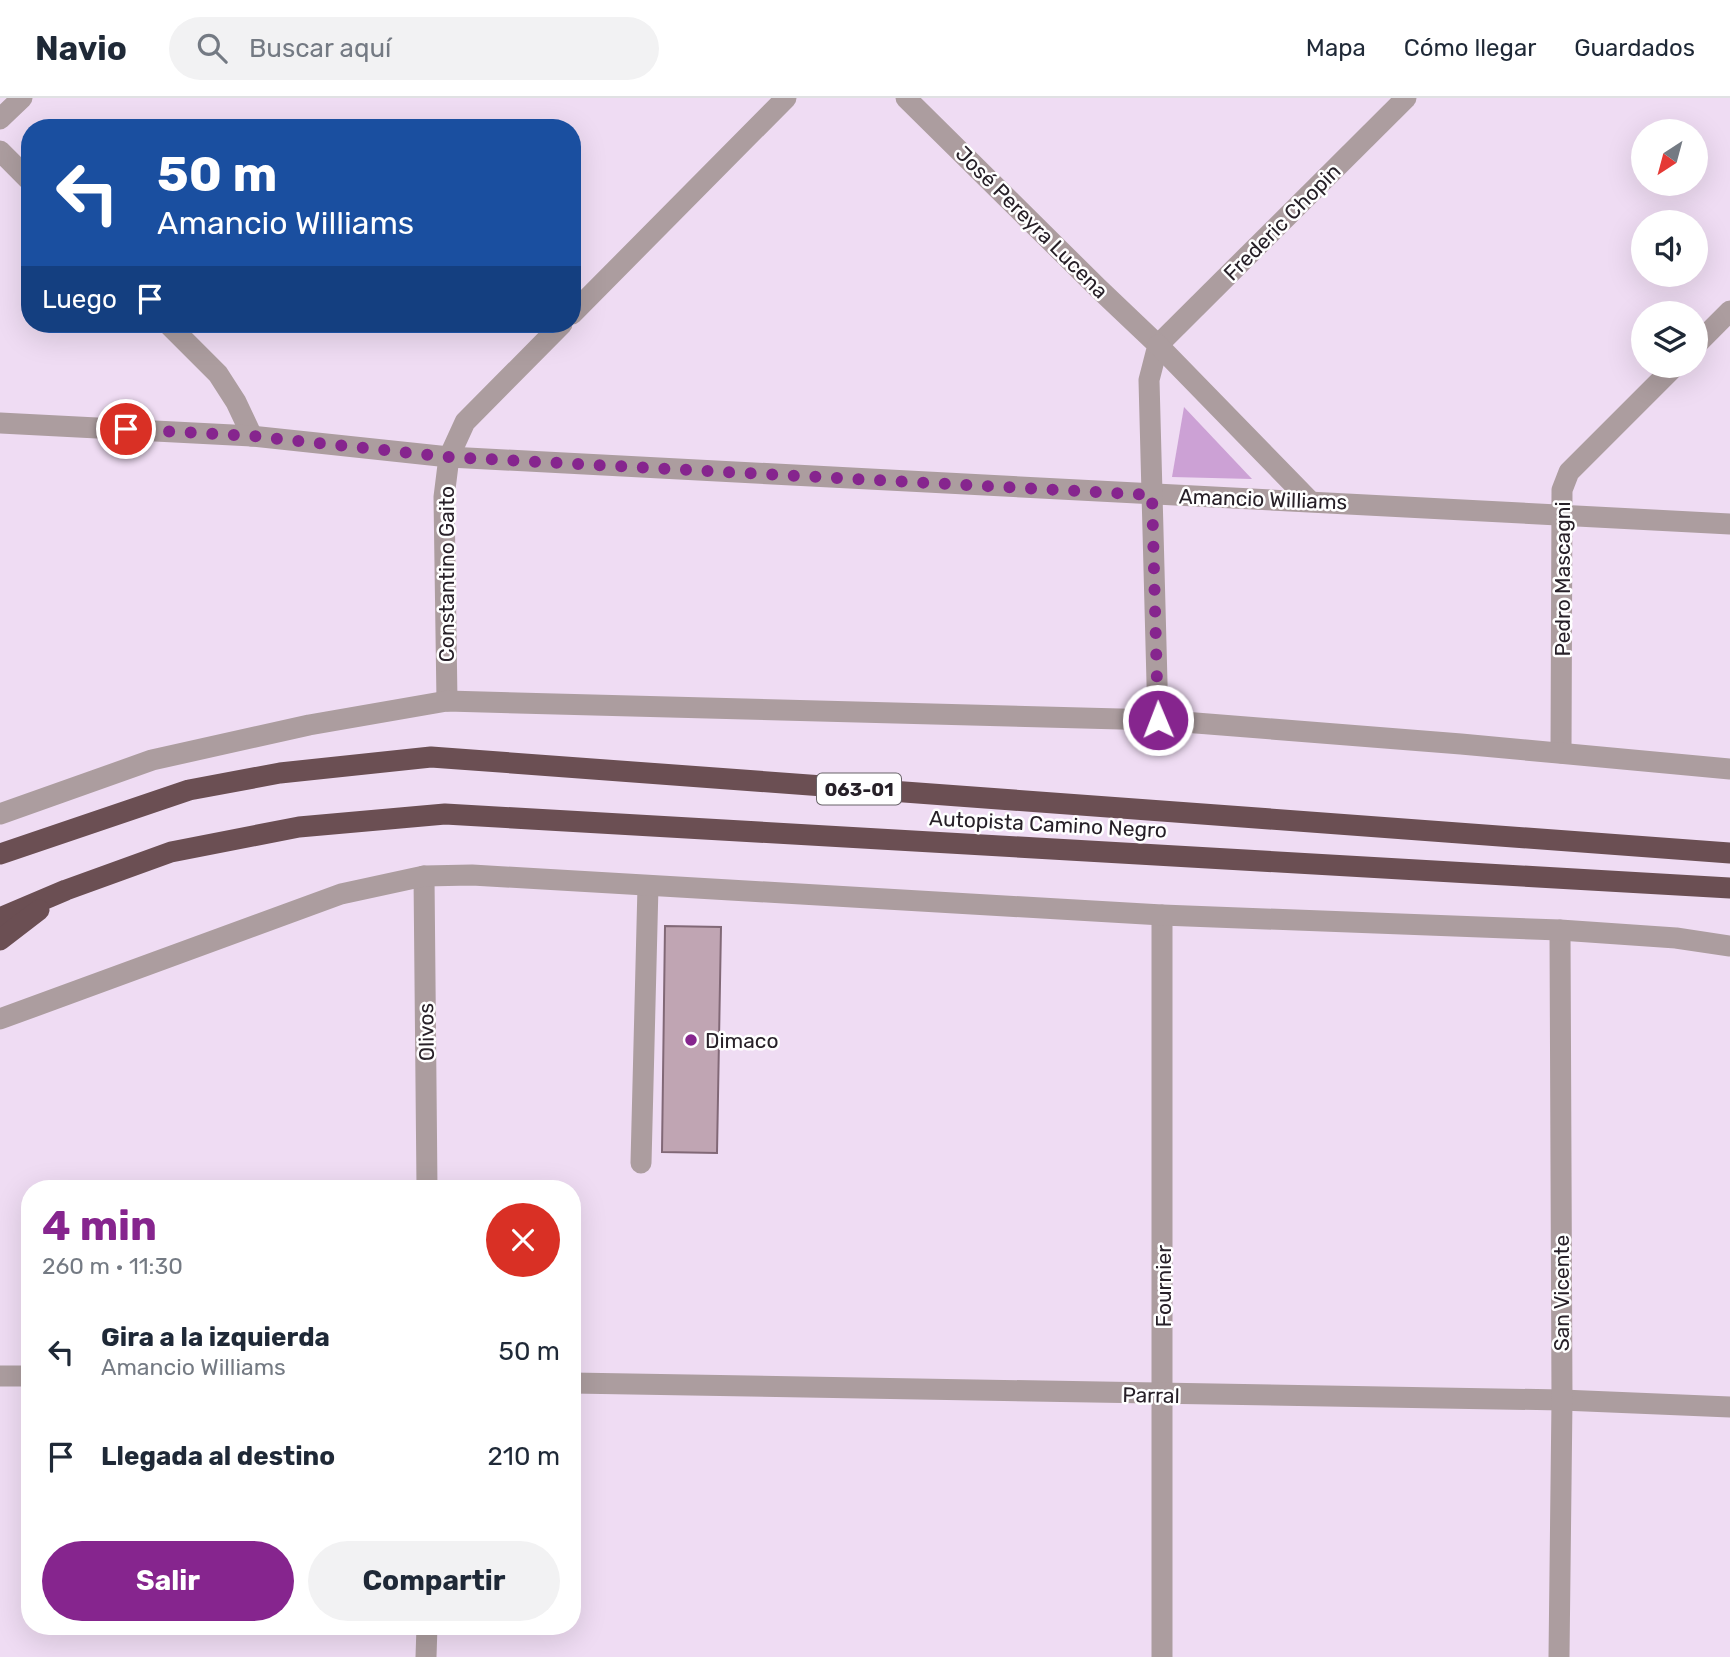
<!DOCTYPE html>
<html lang="es">
<meta charset="utf-8">
<style>
:root{--surface:#fff;--page:#f2f2f3;--text:#1f2937;--muted:#747a83;--line:#e0e1e3;--accent:#86258e}
body{margin:0;font-family:Rubik,sans-serif;background:var(--page);color:var(--text);height:100vh;display:flex;flex-direction:column;font-size:26px;white-space:nowrap}
*{box-sizing:border-box;margin:0}
p{font-size:23px;color:var(--muted)}
.icon{flex:none;width:38px;height:38px;fill:none;stroke:currentColor;stroke-width:2;stroke-linecap:round;stroke-linejoin:round}
.map{position:relative;flex:1;overflow:hidden}
.drawer{position:absolute;left:21px;top:1082px;width:560px;height:455px;display:flex;flex-direction:column;background:var(--surface);border-radius:28px;box-shadow:0 7px 28px #0002}
.drawer>*{flex:none}
.guide{position:absolute;left:21px;top:21px;width:560px;height:214px;border-radius:28px;box-shadow:0 7px 28px #0002;background:#1a4fa0;color:#fff;overflow:hidden}
.needle{width:46px;rotate:216deg}
.buttons{position:absolute;left:1631px;top:21px;display:grid;gap:14px}
.buttons a{display:grid;place-items:center;width:77px;height:77px;border-radius:50%;background:var(--surface);box-shadow:0 7px 28px #0002;font-size:35px}
.pin{position:absolute;display:grid;place-items:center;width:60px;height:60px;color:#fff;margin:-30px;border:4px solid #fff;border-radius:50%;box-shadow:0 2px 7px #0007}
.me{position:absolute;width:77px;margin:-38px;rotate:359deg;stroke-linejoin:round;filter:drop-shadow(0 0 5px #0008)}
.turn{display:flex;align-items:center;gap:24px;height:147px;padding:0 21px;font-size:32px}
.turn .icon{width:91px;height:91px;stroke-width:2.5}
.turn b{display:block;font-size:49px;line-height:60px}
.then{display:flex;align-items:center;height:66px;padding:0 21px;background:#0003;gap:14px;font-size:26px}
.round{display:grid;place-items:center;flex:none;width:74px;height:74px;border-radius:37px;background:var(--page)}
.head{display:flex;align-items:center;justify-content:space-between;height:119px;padding:0 21px}
h1{font-size:42px;font-weight:700;line-height:52px;color:var(--accent)}
.cta{display:flex;gap:14px;margin-top:auto;padding:14px 21px}
.cta a{flex:1;height:80px;border-radius:42px;background:var(--accent);color:#fff;font-size:28px;font-weight:700;line-height:80px;text-align:center}
.cta a+a{background:var(--page);color:var(--text)}
ul{padding:0;list-style:none}
li{display:flex;align-items:center;gap:21px;height:105px;padding:0 21px}
li div{flex:1}
li b{display:block;font-size:26px}
li em{font-style:normal}
header{display:flex;align-items:center;gap:42px;box-sizing:border-box;height:98px;padding:0 35px;background:var(--surface);border-bottom:2px solid var(--line)}
header strong{font-size:33px}
nav{display:flex;gap:38px;margin-inline-start:auto;font-size:24px}
.search{width:490px;height:63px;background:var(--page);display:flex;align-items:center;gap:18px;box-sizing:border-box;padding:0 24px;border-radius:38px;color:var(--muted);font-size:26px}
.map>svg:first-child{display:block}
.green{fill:#cca1d5}
.building{fill:#c0a5b3;stroke:#816876;stroke-width:2}
.lines{fill:none;stroke-linecap:round;stroke-linejoin:round}
.minor{stroke:#ac9d9f;stroke-width:21}
.tertiary{stroke:#ac9d9f;stroke-width:21}
.motorway{stroke:#6b4f53;stroke-width:21}
.route{stroke:#86258e;stroke-width:12;stroke-dasharray:0 21.6}
.poi-dot{fill:#86258e;stroke:#fff;stroke-width:2.5}
.labels{text-anchor:middle;dominant-baseline:central;stroke-width:5;stroke-linejoin:round;paint-order:stroke}
.shield{fill:#fff;stroke:#686368;stroke-width:2}
.shield-label{font-size:19px;font-weight:bold;fill:#272028}
.street-label{font-size:21px;fill:#272028;stroke:#fff}
.poi-label{font-size:21px;fill:#272028;stroke:#fff;text-anchor:start}
</style>
<header>
<strong>Navio</strong>
<div class="search"><svg class="icon" aria-label="search" viewBox="0 0 24 24"><circle cx="10" cy="10" r="6"/><path d="M15 15l6 6"/></svg>Buscar aquí</div>
<nav><a>Mapa</a><a>Cómo llegar</a><a>Guardados</a></nav>
</header>
<div class="map">
<svg width="1730" height="1559" viewBox="0 0 1730 1559">
<rect width="100%" height="100%" fill="#efdcf3"/>
<path class="green" d="M 1184,309 L 1252,381 L 1172,379 Z"/>
<path class="building" d="M 665,828 L 721,829 L 717,1055 L 662,1054 Z"/>
<g class="lines">
<g class="minor">
<path d="M 0,21 L 22,0"/>
<path d="M 0,53 L 30,83"/>
<path d="M 572,216 L 786,0"/>
<path d="M 168,226 L 218,276 L 236,304 L 252,338"/>
<path d="M 1158,247 L 1406,0"/>
<path d="M 1696,247 L 1730,213"/>
<path d="M 0,325 L 252,338 L 449,359 L 1730,426"/>
<path d="M 447,603 L 444,399 L 449,359 L 465,324 L 562,226"/>
<path d="M 1561,655 L 1562,392 L 1569,374 L 1675,268"/>
<path d="M 424,778 L 427,1090"/>
<path d="M 1162,817 L 1162,1559"/>
<path d="M 641,1065 L 648,788"/>
<path d="M 0,1278 L 30,1278"/>
<path d="M 572,1285 L 1562,1302 L 1730,1309"/>
<path d="M 426,1559 L 427,1528"/>
<path d="M 1559,1559 L 1562,1302 L 1560,832"/>
</g>
<g class="tertiary">
<path d="M 906,0 L 1098,190 L 1158,247 L 1149,282 L 1158,622"/>
<path d="M 1158,247 L 1310,403"/>
<path d="M 0,716 L 152,662 L 309,627 L 447,603 L 1158,622 L 1461,646 L 1730,671"/>
<path d="M 0,921 L 341,796 L 424,778 L 472,777 L 1162,817 L 1560,832 L 1676,840 L 1730,848"/>
</g>
<g class="motorway">
<path d="M 0,756 L 189,692 L 280,675 L 431,659 L 1730,755"/>
<path d="M 0,820 L 66,792 L 171,754 L 299,729 L 445,716 L 1730,790"/>
<path d="M 0,842 L 39,812"/>
</g>
</g>
<g class="lines">
<path class="route" d="M 126,331 L 252,338 L 449,359 L 1152,397 L 1158,622"/>
</g>
<circle class="poi-dot" cx="691" cy="942" r="7"/>
<g class="labels">
<rect class="shield" x="817" y="675.5" width="84" height="31" rx="5"/>
<g class="shield-label">
<text x="859" y="691">063-01</text>
</g>
<g class="street-label">
<text transform="translate(1032 124) rotate(45)">José Pereyra Lucena</text>
<text transform="translate(1282 124) rotate(-45)">Frederic Chopin</text>
<text transform="translate(1263 401) rotate(2)">Amancio Williams</text>
<text transform="translate(446 476) rotate(-90)">Constantino Gaito</text>
<text transform="translate(1562 481) rotate(-90)">Pedro Mascagni</text>
<text transform="translate(1048 726) rotate(3)">Autopista Camino Negro</text>
<text transform="translate(426 934) rotate(-91)">Olivos</text>
<text transform="translate(1163 1188) rotate(-90)">Fournier</text>
<text transform="translate(1561 1195) rotate(-90)">San Vicente</text>
<text transform="translate(1151 1297) rotate(1)">Parral</text>
</g>
<g class="poi-label">
<text x="705" y="942">Dimaco</text>
</g>
</g>
</svg>
<div class="buttons">
<a><svg class="needle" viewBox="-14 -14 28 28"><path d="M0-13l5 13h-10z" fill="#e53935"/><path d="M0 13l5-13h-10z" fill="#747a83"/></svg></a>
<a><svg class="icon" aria-label="sound" viewBox="0 0 24 24"><path d="M4 9h4l5-4v14l-5-4H4zM17 9q2 3 0 6"/></svg></a>
<a><svg class="icon" aria-label="layers" viewBox="0 0 24 24"><path d="M12 4l9 5-9 5-9-5zM3 14l9 5 9-5"/></svg></a>
</div>
<div class="pin" style="left:126px;top:331px;background:#d93025"><svg class="icon" aria-label="arrive" viewBox="0 0 24 24"><path d="M6 21V4h12l-3 4 3 4H6"/></svg></div>
<svg class="me" style="left:1158px;top:622px" viewBox="-20 -20 40 40"><circle r="17" fill="#86258e" stroke="#fff" stroke-width="3"/><path d="M0-11L8 9 0 5-8 9z" fill="#fff"/></svg>
<div class="guide">
<div class="turn"><svg class="icon" aria-label="left" viewBox="0 0 24 24"><path d="M17 20v-9H6M10 6l-5 5 5 5"/></svg><div><b>50 m</b>Amancio Williams</div></div>
<div class="then">Luego<svg class="icon" aria-label="arrive" viewBox="0 0 24 24"><path d="M6 21V4h12l-3 4 3 4H6"/></svg></div>
</div>
<section class="drawer">
<div class="head"><div><h1>4 min</h1><p>260 m · 11:30</p></div><a class="round" style="background:#d93025;color:#fff"><svg class="icon" aria-label="close" viewBox="0 0 24 24"><path d="M6 6l12 12M18 6L6 18"/></svg></a></div>
<ul>
<li><svg class="icon" aria-label="left" viewBox="0 0 24 24"><path d="M17 20v-9H6M10 6l-5 5 5 5"/></svg><div><b>Gira a la izquierda</b><p>Amancio Williams</p></div><em>50 m</em></li>
<li><svg class="icon" aria-label="arrive" viewBox="0 0 24 24"><path d="M6 21V4h12l-3 4 3 4H6"/></svg><div><b>Llegada al destino</b></div><em>210 m</em></li>
</ul>
<div class="cta"><a>Salir</a><a>Compartir</a></div>
</section>
</div>
